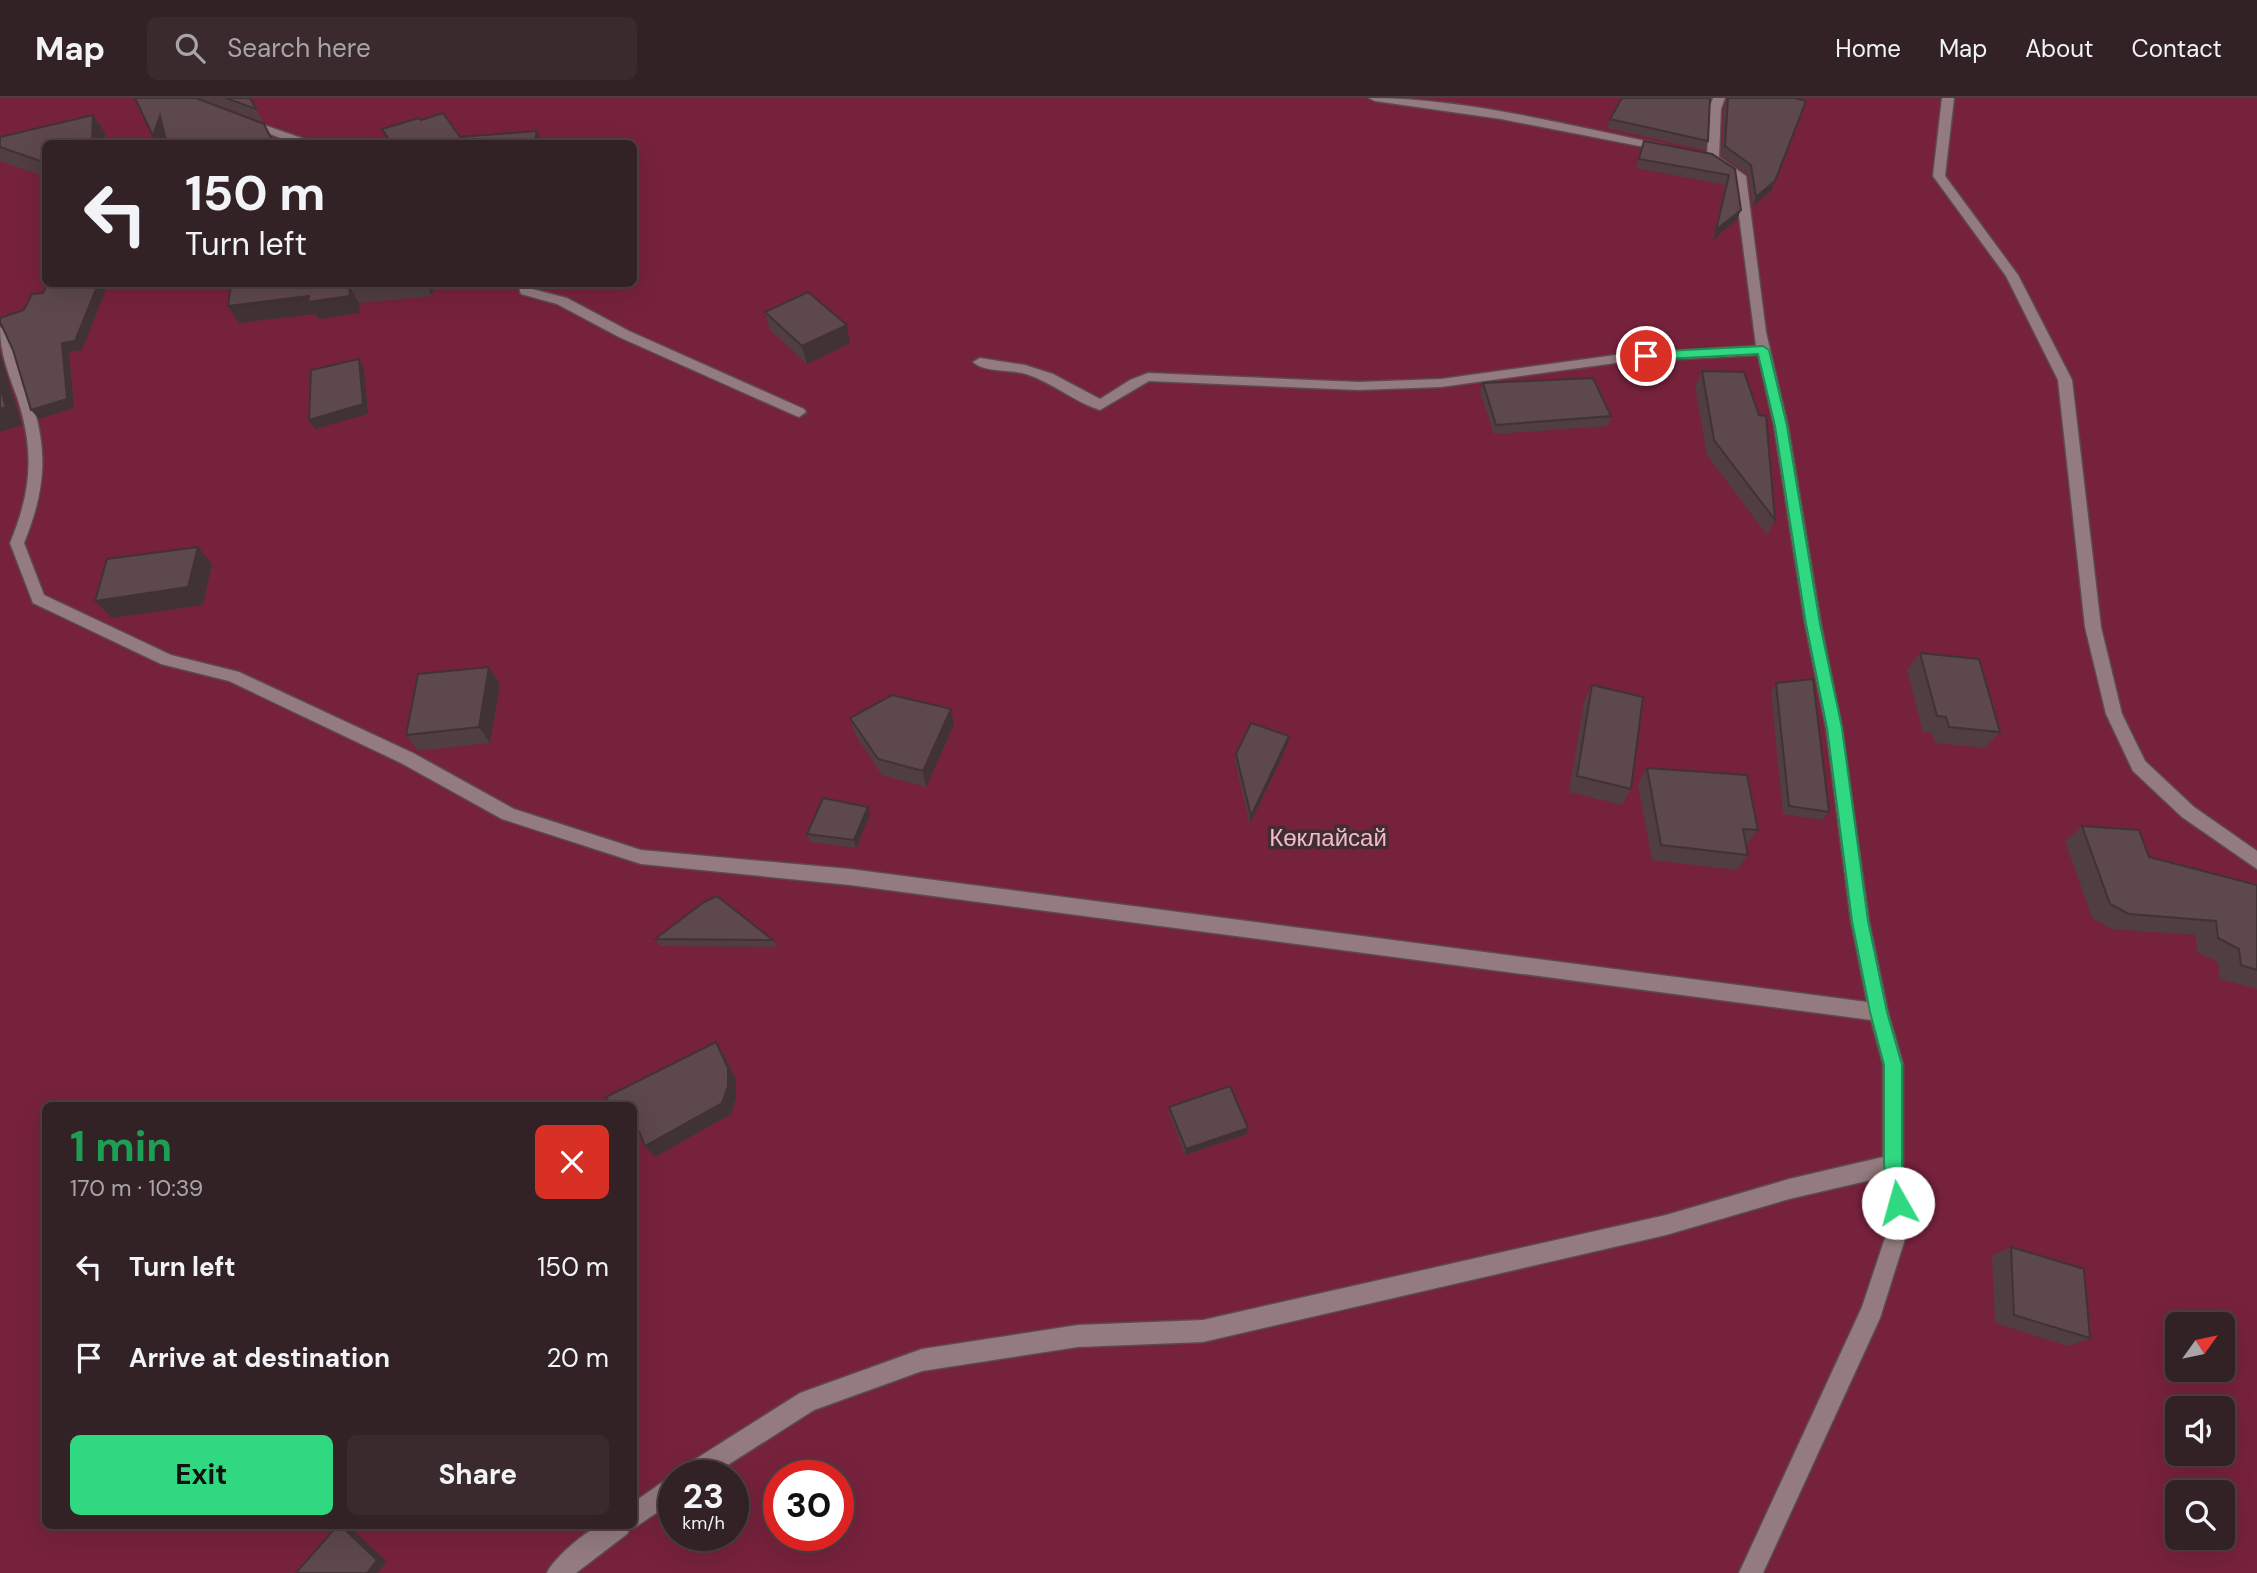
<!DOCTYPE html>
<meta charset="utf-8">
<style>
:root{--surface:#322226;--page:#3a2a2e;--text:#f1f3f6;--muted:#a8a4a7;--line:#4d3f43;--accent:#31d882}
body{margin:0;font-family:"DM Sans",sans-serif;background:var(--page);color:var(--text);height:100vh;display:flex;flex-direction:column;font-size:26px;white-space:nowrap}
*{box-sizing:border-box;margin:0}
p{font-size:23px;color:var(--muted)}
.icon{flex:none;width:38px;height:38px;fill:none;stroke:currentColor;stroke-width:2;stroke-linecap:round;stroke-linejoin:round}
.map{position:relative;flex:1;overflow:hidden}
.side{position:absolute;left:42px;top:1004px;width:595px;height:427px;display:flex;flex-direction:column;background:var(--surface);border-radius:10px;box-shadow:0 7px 28px #0002,0 0 0 2px var(--line)}
.side>*{flex:none}
.top-card{position:absolute;left:42px;top:42px;width:595px;height:147px;border-radius:10px;box-shadow:0 7px 28px #0002,0 0 0 2px var(--line);background:#322226;color:var(--text);overflow:hidden}
.needle{width:46px;rotate:57deg}
.fabs{position:absolute;left:2165px;top:1214px;display:grid;gap:14px}
.fabs a{display:grid;place-items:center;width:70px;height:70px;border-radius:10px;background:var(--surface);box-shadow:0 7px 28px #0002,0 0 0 2px var(--line);font-size:35px}
.speed{position:absolute;left:658px;top:1362px;display:flex;gap:14px;font-size:35px;font-weight:700;text-align:center}
.speed>*{display:grid;place-content:center;width:91px;height:91px;border-radius:50%;background:var(--surface);box-shadow:0 7px 28px #0002,0 0 0 2px var(--line);line-height:1}
.speed small{font-size:18px;font-weight:400}
.speed .limit{border:10px solid #d22;background:#fff;color:#111}
.pin{position:absolute;display:grid;place-items:center;width:60px;height:60px;color:#fff;margin:-30px;border:4px solid #fff;border-radius:50%;box-shadow:0 2px 7px #0007}
.me{position:absolute;width:77px;margin:-38px;rotate:353deg;stroke-linejoin:round;filter:drop-shadow(0 0 5px #0008)}
.turn{display:flex;align-items:center;gap:24px;height:147px;padding:0 28px;font-size:32px}
.turn .icon{width:91px;height:91px;stroke-width:2.5}
.turn b{display:block;font-size:49px;line-height:60px}
.round{display:grid;place-items:center;flex:none;width:74px;height:74px;border-radius:10px;background:var(--page)}
.head{display:flex;align-items:center;justify-content:space-between;height:119px;padding:0 28px}
h1{font-size:42px;font-weight:700;line-height:52px;color:#1e9e55}
.action{display:flex;gap:14px;margin-top:auto;padding:14px 28px}
.action a{flex:1;height:80px;border-radius:10px;background:var(--accent);color:#111;font-size:28px;font-weight:700;line-height:80px;text-align:center}
.action a+a{background:var(--page);color:var(--text)}
ul{padding:0;list-style:none}
li{display:flex;align-items:center;gap:21px;height:91px;padding:0 28px}
li div{flex:1}
li b{display:block;font-size:26px}
li em{font-style:normal}
header{display:flex;align-items:center;gap:42px;box-sizing:border-box;height:98px;padding:0 35px;background:var(--surface);border-bottom:2px solid var(--line)}
header strong{font-size:33px}
nav{display:flex;gap:38px;margin-inline-start:auto;font-size:24px}
.search{width:490px;height:63px;background:var(--page);display:flex;align-items:center;gap:18px;box-sizing:border-box;padding:0 24px;border-radius:10px;color:var(--muted);font-size:26px}
.map>svg:first-child{display:block}
.green{fill:#77223d;fill-rule:evenodd}
.lines{fill:none;stroke-linecap:round;stroke-linejoin:round}
.minor-casing{stroke:#5c4b4e;stroke-width:3}
.minor{fill:#937b80;fill-rule:evenodd}
.wall{fill:#503e41}
.shaded-wall{fill:#413235}
.building{fill:#5d484c;stroke:#413235;stroke-width:2}
.route{fill:#31d882;stroke:#208c54;stroke-width:2}
.labels{text-anchor:middle;dominant-baseline:central;stroke-width:7;stroke-linejoin:round;paint-order:stroke}
.park-label{font-size:24px;fill:#f1bcc7;stroke:#422e32}
</style>
<header>
<strong>Map</strong>
<div class="search"><svg class="icon" aria-label="search" viewBox="0 0 24 24"><circle cx="10" cy="10" r="6"/><path d="M15 15l6 6"/></svg>Search here</div>
<nav><a>Home</a><a>Map</a><a>About</a><a>Contact</a></nav>
</header>
<div class="map">
<svg width="2257" height="1475" viewBox="0 0 2257 1475">
<rect width="100%" height="100%" fill="#422e32"/>
<path class="green" d="M 0,0 L 2257,0 L 2257,1475 L 0,1475 ZM 46,46 L 634,46 L 634,186 L 46,186 ZM 46,1008 L 634,1008 L 634,1428 L 46,1428 ZM 2177,1227 L 2222,1227 L 2222,1272 L 2177,1272 ZM 2177,1311 L 2222,1311 L 2222,1356 L 2177,1356 ZM 674,1377 L 733,1377 L 733,1437 L 674,1437 ZM 779,1377 L 838,1377 L 838,1437 L 779,1437 ZM 2177,1395 L 2222,1395 L 2222,1440 L 2177,1440 Z"/>
<g class="lines">
<defs>
<g id="minor">
<path d="M 1369,0 C 1467,0 1570,28 1665,47 L 1671,50 L 1665,53 L 1501,21 L 1375,3 Z"/>
<path d="M 1713,0 L 1725,0 L 1721,11 L 1719,59 L 1746,78 L 1766,234 L 1788,328 L 1821,526 L 1842,630 L 1869,823 L 1888,914 L 1903,966 L 1903,1067 L 1910,1125 L 1880,1220 L 1763,1475 L 1739,1475 L 1862,1209 L 1890,1125 L 1884,1079 L 1789,1101 L 1666,1137 L 1203,1244 L 1078,1249 L 922,1273 L 814,1312 L 712,1377 L 679,1377 L 683,1369 L 800,1295 L 922,1251 L 1078,1227 L 1203,1222 L 1666,1117 L 1789,1081 L 1883,1059 L 1883,966 L 1871,922 L 850,787 L 641,766 L 502,721 L 401,665 L 229,583 L 161,566 L 33,505 L 10,445 C 31,394 35,356 18,302 C 9,277 0,256 0,229 L 7,233 C 37,317 60,357 24,445 L 44,497 L 171,557 L 239,574 L 413,655 L 514,711 L 641,752 L 850,771 L 1867,904 L 1851,823 L 1826,630 L 1805,526 L 1774,328 L 1758,257 L 1623,264 L 1441,289 L 1358,292 L 1149,283 L 1100,312 C 1074,304 1052,284 1026,276 C 1011,271 985,275 973,264 L 980,260 L 1025,267 L 1053,276 L 1100,301 L 1130,282 L 1148,275 L 1358,284 L 1441,281 L 1623,256 L 1756,248 L 1734,79 L 1707,60 L 1709,11 Z"/>
<path d="M 1942,0 L 1954,0 L 1945,78 L 2018,177 L 2072,282 L 2101,529 L 2122,616 L 2145,663 L 2194,709 L 2257,753 L 2257,771 L 2182,719 L 2133,673 L 2106,616 L 2085,529 L 2058,282 L 2006,178 L 1933,78 Z"/>
<path d="M 244,20 L 313,44 L 314,46 L 297,46 L 240,25 L 238,23 Z"/>
<path d="M 518,186 L 530,186 L 532,191 L 567,200 L 629,233 L 804,311 L 806,314 L 799,319 L 794,317 L 619,239 L 557,206 L 521,196 Z"/>
<path d="M 674,1376 L 674,1403 L 634,1430 L 631,1428 L 627,1436 L 576,1475 L 547,1475 C 552,1462 586,1432 600,1428 C 610,1425 624,1428 634,1428 L 634,1404 Z"/>
</g>
</defs>
<use href="#minor" class="minor-casing"/>
<use href="#minor" class="minor"/>
</g>
<g class="wall">
<path d="M 198,0 L 250,0 L 263,24 Z"/>
<path d="M 1727,0 L 1795,0 L 1771,93 L 1753,108 L 1748,76 L 1722,58 L 1724,12 Z"/>
<path d="M 93,17 L 105,35 L 46,46 L 46,79 L 0,63 L 0,39 Z"/>
<path d="M 1610,21 L 1708,43 L 1705,52 L 1607,30 Z"/>
<path d="M 1644,43 L 1735,71 L 1737,121 L 1713,142 L 1725,87 L 1636,70 Z"/>
<path d="M 231,186 L 435,186 L 432,198 L 359,205 L 360,215 L 319,221 L 315,216 L 239,225 L 228,208 Z"/>
<path d="M 765,214 L 850,245 L 807,266 L 770,232 Z"/>
<path d="M 1702,273 L 1775,422 L 1767,437 L 1707,357 L 1695,289 Z"/>
<path d="M 1483,285 L 1611,318 L 1608,328 L 1494,336 L 1480,294 Z"/>
<path d="M 1920,555 L 2000,634 L 1985,650 L 1935,645 L 1932,635 L 1923,634 L 1907,572 Z"/>
<path d="M 1776,585 L 1829,714 L 1822,722 L 1783,716 L 1771,594 Z"/>
<path d="M 500,586 L 490,645 L 418,653 L 406,637 Z"/>
<path d="M 1592,587 L 1631,691 L 1622,707 L 1569,694 L 1584,604 Z"/>
<path d="M 850,620 L 954,627 L 926,689 L 882,677 L 855,636 Z"/>
<path d="M 1288,646 L 1250,726 L 1235,664 L 1236,656 Z"/>
<path d="M 1647,670 L 1758,732 L 1746,747 L 1748,757 L 1737,772 L 1652,762 L 1638,686 Z"/>
<path d="M 870,717 L 856,750 L 810,744 L 807,736 Z"/>
<path d="M 2082,728 L 2149,759 L 2257,787 L 2257,891 L 2220,881 L 2218,864 L 2197,854 L 2196,837 L 2111,831 L 2092,820 L 2065,743 Z"/>
<path d="M 655,841 L 773,842 L 777,849 L 660,848 Z"/>
<path d="M 716,944 L 724,957 L 736,982 L 736,1000 L 731,1016 L 655,1059 L 643,1043 L 634,1039 L 634,1008 Z"/>
<path d="M 1169,1009 L 1248,1030 L 1247,1036 L 1185,1057 L 1169,1015 Z"/>
<path d="M 2011,1149 L 2090,1240 L 2068,1248 L 1995,1225 L 1992,1158 Z"/>
</g>
<g class="shaded-wall">
<path d="M 93,17 L 105,35 L 105,46 L 92,46 Z"/>
<path d="M 160,18 L 168,32 L 163,46 L 158,46 L 153,38 Z"/>
<path d="M 264,26 L 275,46 L 259,46 Z"/>
<path d="M 537,33 L 542,46 L 534,46 Z"/>
<path d="M 1775,83 L 1771,93 L 1753,108 L 1756,99 Z"/>
<path d="M 1741,112 L 1737,121 L 1713,142 L 1716,132 Z"/>
<path d="M 98,186 L 108,186 L 82,252 L 69,254 L 74,310 L 39,321 L 31,312 L 62,245 Z"/>
<path d="M 426,186 L 435,186 L 432,198 Z"/>
<path d="M 349,188 L 359,205 L 360,215 L 319,221 L 315,216 L 239,225 L 228,208 Z"/>
<path d="M 847,227 L 850,245 L 807,266 L 802,248 Z"/>
<path d="M 0,252 L 1,258 L 22,327 L 0,334 Z"/>
<path d="M 359,261 L 364,271 L 368,316 L 315,331 L 309,322 Z"/>
<path d="M 198,449 L 212,466 L 203,507 L 112,520 L 95,503 Z"/>
<path d="M 489,569 L 500,586 L 490,645 L 479,629 Z"/>
<path d="M 951,611 L 954,627 L 926,689 L 923,673 Z"/>
<path d="M 1289,638 L 1288,646 L 1250,726 L 1251,718 Z"/>
<path d="M 868,709 L 870,717 L 856,750 L 854,742 Z"/>
<path d="M 716,944 L 724,957 L 736,982 L 736,1000 L 731,1016 L 655,1059 L 645,1048 Z"/>
<path d="M 1248,1030 L 1247,1036 L 1185,1057 L 1186,1051 Z"/>
<path d="M 341,1428 L 349,1428 L 387,1464 L 377,1475 L 367,1475 Z"/>
</g>
<g class="building">
<path d="M 135,0 L 196,0 L 264,26 L 272,42 L 259,46 L 167,46 L 160,18 L 153,38 Z"/>
<path d="M 226,0 L 250,0 L 256,11 Z"/>
<path d="M 1622,0 L 1710,0 L 1708,43 L 1610,21 Z"/>
<path d="M 1728,0 L 1795,0 L 1806,3 L 1775,83 L 1756,99 L 1751,67 L 1725,48 Z"/>
<path d="M 443,15 L 460,39 L 537,33 L 534,46 L 392,46 L 382,31 L 419,20 L 421,22 Z"/>
<path d="M 93,17 L 92,46 L 46,46 L 46,65 L 0,49 L 0,39 Z"/>
<path d="M 1644,43 L 1712,56 L 1735,71 L 1741,112 L 1716,132 L 1729,77 L 1639,61 Z"/>
<path d="M 47,186 L 98,186 L 75,243 L 62,245 L 67,301 L 31,312 L 13,252 L 0,224 L 0,220 L 24,212 L 32,196 L 43,195 Z"/>
<path d="M 231,186 L 376,186 L 349,188 L 350,198 L 308,204 L 309,198 L 228,208 Z"/>
<path d="M 808,194 L 847,227 L 802,248 L 765,214 Z"/>
<path d="M 359,261 L 363,306 L 309,322 L 311,272 Z"/>
<path d="M 1702,273 L 1744,274 L 1759,317 L 1766,318 L 1775,422 L 1714,342 Z"/>
<path d="M 1593,280 L 1611,318 L 1496,327 L 1483,285 Z"/>
<path d="M 0,289 L 6,309 L 0,311 Z"/>
<path d="M 198,449 L 188,489 L 95,503 L 107,461 Z"/>
<path d="M 1920,555 L 1979,561 L 2000,634 L 1949,629 L 1946,619 L 1937,618 Z"/>
<path d="M 489,569 L 479,629 L 406,637 L 418,576 Z"/>
<path d="M 1813,581 L 1829,714 L 1789,708 L 1776,585 Z"/>
<path d="M 1592,587 L 1643,599 L 1631,691 L 1577,678 Z"/>
<path d="M 892,597 L 951,611 L 923,673 L 878,661 L 850,620 Z"/>
<path d="M 1251,625 L 1289,638 L 1251,718 L 1236,656 Z"/>
<path d="M 1647,670 L 1747,677 L 1758,732 L 1743,731 L 1748,757 L 1661,747 Z"/>
<path d="M 823,700 L 868,709 L 854,742 L 807,736 Z"/>
<path d="M 2082,728 L 2139,732 L 2149,759 L 2257,787 L 2257,872 L 2241,867 L 2239,851 L 2218,840 L 2216,823 L 2129,816 L 2110,806 Z"/>
<path d="M 717,798 L 773,842 L 655,841 L 704,804 Z"/>
<path d="M 716,944 L 728,970 L 728,988 L 722,1005 L 645,1048 L 639,1033 L 634,1032 L 634,1008 L 610,1008 L 606,999 Z"/>
<path d="M 1230,988 L 1248,1030 L 1186,1051 L 1169,1009 Z"/>
<path d="M 2011,1149 L 2084,1171 L 2090,1240 L 2014,1217 Z"/>
<path d="M 337,1428 L 341,1428 L 377,1462 L 367,1475 L 296,1475 Z"/>
</g>
<path class="route" d="M 1763,248 L 1769,252 L 1787,328 L 1820,526 L 1842,630 L 1868,823 L 1887,914 L 1902,967 L 1902,1067 L 1907,1105 L 1904,1112 L 1898,1115 L 1891,1112 L 1884,1067 L 1884,967 L 1870,914 L 1852,823 L 1827,630 L 1806,526 L 1775,328 L 1758,256 L 1646,262 L 1640,258 L 1646,254 Z"/>
<g class="labels">
<g class="park-label">
<text x="1328" y="739">Көклайсай</text>
</g>
</g>
</svg>
<div class="fabs">
<a><svg class="needle" viewBox="-14 -14 28 28"><path d="M0-13l5 13h-10z" fill="#e53935"/><path d="M0 13l5-13h-10z" fill="#a8a4a7"/></svg></a>
<a><svg class="icon" aria-label="sound" viewBox="0 0 24 24"><path d="M4 9h4l5-4v14l-5-4H4zM17 9q2 3 0 6"/></svg></a>
<a><svg class="icon" aria-label="search" viewBox="0 0 24 24"><circle cx="10" cy="10" r="6"/><path d="M15 15l6 6"/></svg></a>
</div>
<div class="speed"><div>23<small>km/h</small></div><div class="limit">30</div></div>
<div class="pin" style="left:1646px;top:258px;background:#d93025"><svg class="icon" aria-label="arrive" viewBox="0 0 24 24"><path d="M6 21V4h12l-3 4 3 4H6"/></svg></div>
<svg class="me" style="left:1898px;top:1105px" viewBox="-20 -20 40 40"><circle r="19" fill="#fff"/><path d="M0-13L10 11 0 6-10 11z" fill="#31d882"/></svg>
<div class="top-card">
<div class="turn"><svg class="icon" aria-label="left" viewBox="0 0 24 24"><path d="M17 20v-9H6M10 6l-5 5 5 5"/></svg><div><b>150 m</b>Turn left</div></div>
</div>
<section class="side">
<div class="head"><div><h1>1 min</h1><p>170 m · 10:39</p></div><a class="round" style="background:#d93025;color:#fff"><svg class="icon" aria-label="close" viewBox="0 0 24 24"><path d="M6 6l12 12M18 6L6 18"/></svg></a></div>
<ul>
<li><svg class="icon" aria-label="left" viewBox="0 0 24 24"><path d="M17 20v-9H6M10 6l-5 5 5 5"/></svg><div><b>Turn left</b></div><em>150 m</em></li>
<li><svg class="icon" aria-label="arrive" viewBox="0 0 24 24"><path d="M6 21V4h12l-3 4 3 4H6"/></svg><div><b>Arrive at destination</b></div><em>20 m</em></li>
</ul>
<div class="action"><a>Exit</a><a>Share</a></div>
</section>
</div>
